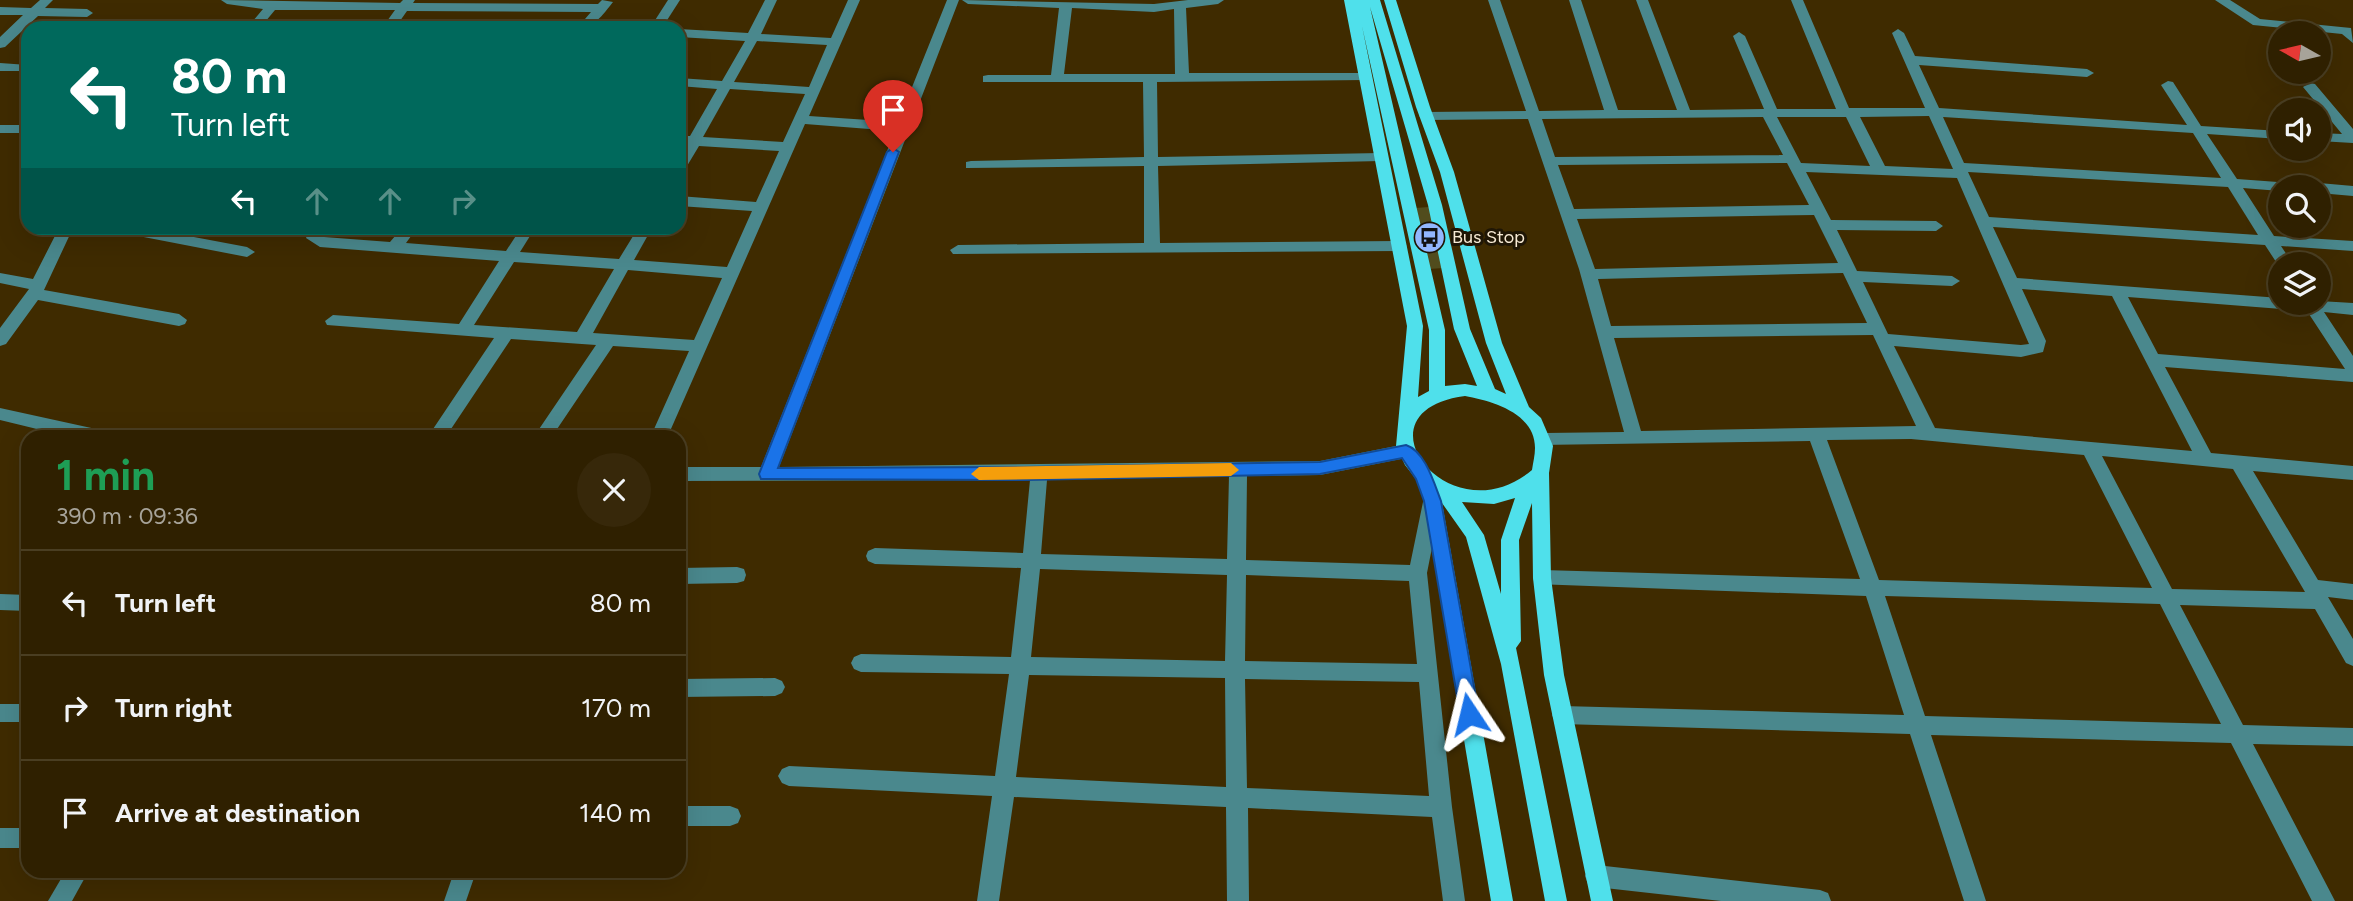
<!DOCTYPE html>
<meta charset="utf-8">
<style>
:root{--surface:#2f2000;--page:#37280a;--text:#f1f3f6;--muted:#a7a399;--line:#4a3e22}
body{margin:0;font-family:Figtree,sans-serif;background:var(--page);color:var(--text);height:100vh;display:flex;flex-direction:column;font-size:26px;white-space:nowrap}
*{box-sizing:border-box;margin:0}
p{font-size:23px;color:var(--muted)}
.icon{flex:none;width:38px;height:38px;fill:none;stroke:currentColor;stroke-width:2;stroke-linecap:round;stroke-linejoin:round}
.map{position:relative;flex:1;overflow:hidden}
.sheet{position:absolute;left:21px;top:430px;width:665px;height:448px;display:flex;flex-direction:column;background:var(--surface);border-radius:21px;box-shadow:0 7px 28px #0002,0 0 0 2px var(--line)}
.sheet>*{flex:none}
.hud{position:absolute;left:21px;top:21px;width:665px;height:214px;border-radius:21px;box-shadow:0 7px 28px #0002,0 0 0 2px var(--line);background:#00695c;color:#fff;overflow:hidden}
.needle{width:46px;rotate:278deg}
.buttons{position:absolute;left:2268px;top:21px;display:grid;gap:14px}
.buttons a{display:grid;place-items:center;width:63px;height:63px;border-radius:50%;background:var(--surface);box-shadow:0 7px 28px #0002,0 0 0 2px var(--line);font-size:35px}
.pin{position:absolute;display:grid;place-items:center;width:60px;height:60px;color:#fff;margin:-72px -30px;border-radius:50% 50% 50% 0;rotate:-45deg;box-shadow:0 0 7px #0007}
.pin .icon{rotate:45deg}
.me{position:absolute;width:77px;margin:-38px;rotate:350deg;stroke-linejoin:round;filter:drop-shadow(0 0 5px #0008)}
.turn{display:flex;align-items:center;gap:24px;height:147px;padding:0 35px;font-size:32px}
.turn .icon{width:91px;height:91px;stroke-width:2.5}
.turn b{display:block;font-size:49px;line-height:60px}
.lanes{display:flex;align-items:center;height:66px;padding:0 35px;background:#0003;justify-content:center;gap:35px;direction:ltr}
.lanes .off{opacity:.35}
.round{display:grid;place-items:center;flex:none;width:74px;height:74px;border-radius:37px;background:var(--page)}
.head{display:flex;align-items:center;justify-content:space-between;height:119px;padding:0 35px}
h1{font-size:42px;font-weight:700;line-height:52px;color:#1e9e55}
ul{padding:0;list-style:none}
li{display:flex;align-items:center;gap:21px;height:105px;padding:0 35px;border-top:2px solid var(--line)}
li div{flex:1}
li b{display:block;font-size:26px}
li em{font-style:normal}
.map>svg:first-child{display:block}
.building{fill:#514c1d}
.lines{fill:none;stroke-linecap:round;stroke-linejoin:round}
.minor{fill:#4a888d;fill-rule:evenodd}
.major{fill:#4fe0eb;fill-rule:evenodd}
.route{fill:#1a73e8;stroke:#114b97;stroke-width:2}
.slow{fill:#f59e0b}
.labels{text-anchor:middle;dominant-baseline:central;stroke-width:6;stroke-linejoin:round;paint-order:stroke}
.poi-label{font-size:18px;fill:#f8ebd5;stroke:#1f1605;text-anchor:start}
</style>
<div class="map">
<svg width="2353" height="901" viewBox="0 0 2353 901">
<rect width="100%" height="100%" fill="#3f2b00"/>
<path class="building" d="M 1429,207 L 1444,268 L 1429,269 L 1415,208 Z"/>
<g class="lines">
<g class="minor">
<path d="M 40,0 L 53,0 L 45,8 L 87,9 L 93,13 L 87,17 L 38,16 L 5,47 L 0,48 L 0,37 L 23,15 L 0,15 L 0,7 L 31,8 Z"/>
<path d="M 221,0 L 400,3 L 403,0 L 415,0 L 413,3 L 598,4 L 602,0 L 613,2 C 598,21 594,28 569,28 L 585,19 L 591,12 L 407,11 L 395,28 L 382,28 L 395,10 L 275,10 L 260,28 L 247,28 L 263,9 L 227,4 Z"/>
<path d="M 668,0 L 680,0 L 662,28 L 650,28 Z"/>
<path d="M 765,0 L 777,0 L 761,34 L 831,38 L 848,0 L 860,0 L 809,116 L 898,122 L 947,0 L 959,0 L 779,467 L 1320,461 L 1406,444 L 1412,446 L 1415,451 L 1412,456 L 1406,458 L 1320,475 L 1247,476 L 1246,560 L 1410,565 L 1423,502 L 1426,497 L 1438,497 L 1441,502 L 1427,573 L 1452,807 L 1465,901 L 1443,901 L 1432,817 L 1248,808 L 1249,901 L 1227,901 L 1226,807 L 1014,797 L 999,901 L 977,901 L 992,796 L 789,786 L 782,783 L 778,776 L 782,769 L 789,766 L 995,776 L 1009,674 L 861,672 L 854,669 L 851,663 L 854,657 L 861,654 L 1011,657 L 1021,568 L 875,564 L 868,561 L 866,556 L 868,551 L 875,548 L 1023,553 L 1030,480 L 679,481 L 679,467 L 761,467 L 895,131 L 805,124 L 667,438 L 650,438 L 689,351 L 613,346 L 551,438 L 533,438 L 596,345 L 511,339 L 445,438 L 427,438 L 494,338 L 327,325 L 325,321 L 333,315 L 459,324 L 499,261 L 320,247 L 306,238 L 310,228 L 324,228 L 324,237 L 390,242 L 402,228 L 417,228 L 406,243 L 506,251 L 521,228 L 535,228 L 520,252 L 619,259 L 638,228 L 652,228 L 634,260 L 727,267 L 752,211 L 679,206 L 679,196 L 756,202 L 779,151 L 699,146 L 684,171 L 679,172 L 679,155 L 685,145 L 679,144 L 679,136 L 690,136 L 717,89 L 679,86 L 679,78 L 722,81 L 745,41 L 679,37 L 679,29 L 748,33 ZM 757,41 L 827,45 L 809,87 L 734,82 ZM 730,89 L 805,94 L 783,142 L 703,137 ZM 514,262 L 614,269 L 577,332 L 474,325 ZM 628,270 L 722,278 L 694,340 L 593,333 ZM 1229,476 L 1227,559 L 1041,554 L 1047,480 ZM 1040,569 L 1227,575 L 1225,661 L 1031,657 ZM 1246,575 L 1409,581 L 1417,664 L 1245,661 ZM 1029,675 L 1225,678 L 1226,787 L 1016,777 ZM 1245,679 L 1419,682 L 1429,796 L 1247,788 Z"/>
<path d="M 962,0 L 1154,4 L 1188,0 L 1224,0 L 1218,4 L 1186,8 L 1189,73 L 1370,73 L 1372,76 L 1365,80 L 1157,82 L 1158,157 L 1381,153 L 1388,157 L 1381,161 L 1158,166 L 1160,243 L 1399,241 L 1407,246 L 1399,251 L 953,254 L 950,250 L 958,245 L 1144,243 L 1144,166 L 966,168 L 966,162 L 971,161 L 1144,157 L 1143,82 L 983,82 L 983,76 L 988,75 L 1051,75 L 1059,8 L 968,4 ZM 1072,8 L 1154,12 L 1174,9 L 1175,74 L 1064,74 Z"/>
<path d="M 1488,0 L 1500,0 L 1539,111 L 1604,110 L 1569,0 L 1581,0 L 1618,110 L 1677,110 L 1636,0 L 1648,0 L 1690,110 L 1764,109 L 1733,36 L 1739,32 L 1745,36 L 1777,109 L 1836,109 L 1791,0 L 1803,0 L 1849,108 L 1925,108 L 1892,33 L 1898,29 L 1904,33 L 1915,56 L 2087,69 L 2094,73 L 2087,77 L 1919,65 L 1939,108 L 2187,125 L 2161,85 L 2168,81 L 2173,82 L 2201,126 L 2280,131 L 2280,139 L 2207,134 L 2237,179 L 2304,184 L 2306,187 L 2280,187 L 2280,191 L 2243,188 L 2274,236 L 2353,241 L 2353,251 L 2281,246 L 2293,264 L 2280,264 L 2280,268 L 2265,245 L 1993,227 L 2017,278 L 2280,298 L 2280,303 L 2319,301 L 2353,303 L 2353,315 L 2324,312 L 2353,356 L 2353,382 L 2165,367 L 2211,453 L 2353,466 L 2353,480 L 2253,471 L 2318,580 L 2353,584 L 2353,600 L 2328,597 L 2353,639 L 2353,666 L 2346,663 L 2315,609 L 2180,605 L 2243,725 L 2353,728 L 2353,746 L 2253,744 L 2335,901 L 2312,901 L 2231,743 L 1931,735 L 1986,901 L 1964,901 L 1910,734 L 1562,724 L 1555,721 L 1552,715 L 1555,709 L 1562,706 L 1904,715 L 1866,596 L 1535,584 L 1533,578 L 1535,572 L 1542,570 L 1860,579 L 1810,441 L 1539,445 L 1536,440 L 1539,435 L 1545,433 L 1624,432 L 1579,269 L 1528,119 L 1426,120 L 1419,116 L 1426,112 L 1526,111 ZM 1929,116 L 1953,169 L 1885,166 L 1860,117 ZM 1763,117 L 1783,155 L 1555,157 L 1542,119 ZM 1777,117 L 1846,117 L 1870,166 L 1801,163 ZM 1943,117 L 2193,133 L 2221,178 L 1964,163 ZM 1787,163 L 1809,205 L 1574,209 L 1558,165 ZM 1806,172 L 1957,178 L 2029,344 L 2021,345 L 1888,334 L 1863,282 L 1952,286 L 1960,281 L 1952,276 L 1857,271 L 1837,230 L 1936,231 L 1943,226 L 1936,221 L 1831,220 ZM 1968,172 L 2228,187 L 2258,235 L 1989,217 ZM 1814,215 L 1838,263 L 1595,269 L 1577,219 ZM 1843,273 L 1867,323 L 1611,326 L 1598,279 ZM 2022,289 L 2112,296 L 2192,451 L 1935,428 L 1894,346 L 2021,357 L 2043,352 L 2046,341 ZM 2128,297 L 2307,311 L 2345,369 L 2158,354 ZM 1873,335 L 1916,426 L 1641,431 L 1614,338 ZM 1911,439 L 2084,455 L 2152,588 L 1879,580 L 1827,440 ZM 2102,456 L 2233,469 L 2305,592 L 2172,589 ZM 1885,596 L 2160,604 L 2221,724 L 1925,716 Z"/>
<path d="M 2215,0 L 2230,0 L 2260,19 L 2351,28 L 2353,43 L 2342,34 L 2253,25 Z"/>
<path d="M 0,63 L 28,65 L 28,71 L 0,71 Z"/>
<path d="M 2310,83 L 2315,84 L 2353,129 L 2353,143 L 2319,141 L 2319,133 L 2342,134 L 2303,87 Z"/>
<rect x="0" y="125" width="28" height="8"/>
<path d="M 2319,183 L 2353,186 L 2353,196 L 2319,193 L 2319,187 L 2312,187 Z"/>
<path d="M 59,228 L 73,228 L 44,290 L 179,314 L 187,320 L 185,324 L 179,326 L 38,300 L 6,344 L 0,346 L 0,328 L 29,289 L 0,283 L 0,273 L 33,279 Z"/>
<path d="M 116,228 L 146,228 L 247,247 L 255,252 L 247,257 L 123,233 Z"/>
<path d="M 0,408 L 105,431 L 113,438 L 74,438 L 0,420 Z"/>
<path d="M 737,567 L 744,569 L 746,575 L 744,581 L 737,583 L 679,584 L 679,568 Z"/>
<path d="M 0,594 L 28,595 L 28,611 L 0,610 Z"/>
<path d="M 775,678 L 782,681 L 785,687 L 782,693 L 775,696 L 679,697 L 679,679 Z"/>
<rect x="0" y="704" width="28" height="18"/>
<path d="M 679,806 L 730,806 L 738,809 L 741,816 L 738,823 L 730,826 L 679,826 Z"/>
<rect x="0" y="828" width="28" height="20"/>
<path d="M 1596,865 L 1820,890 L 1828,893 L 1831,901 L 1721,901 L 1596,887 L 1588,884 L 1585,876 L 1588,868 Z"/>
<path d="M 65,872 L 88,872 L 72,901 L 48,901 Z"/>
<path d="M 454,872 L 476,872 L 466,901 L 444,901 Z"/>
</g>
<path class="major" d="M 1344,0 L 1380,0 L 1442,205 L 1470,329 L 1495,389 L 1506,394 L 1486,343 L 1440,172 L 1416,107 L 1384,0 L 1396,0 L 1430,107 L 1454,172 L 1502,343 L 1529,407 L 1541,418 L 1553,446 L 1549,473 L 1551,578 L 1564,675 L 1613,901 L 1591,901 L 1544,675 L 1533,578 L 1532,503 L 1519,540 L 1521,641 L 1516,648 L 1567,901 L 1545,901 L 1501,664 L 1466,537 L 1442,503 L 1513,901 L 1491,901 L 1424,501 L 1416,479 L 1405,465 L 1396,446 L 1407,326 ZM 1370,7 L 1428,205 L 1454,329 L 1477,386 L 1465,384 L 1445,386 L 1445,330 ZM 1362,26 L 1429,330 L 1429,391 L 1418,397 L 1423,326 ZM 1465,396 C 1492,401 1535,413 1535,448 C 1535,455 1533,463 1532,470 C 1450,539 1350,411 1465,396 ZM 1515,498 L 1501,540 L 1501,594 L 1484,535 L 1462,502 L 1494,504 Z"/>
</g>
<path class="route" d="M 893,148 L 899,152 L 778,468 L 1025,467 L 1320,462 L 1406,445 C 1425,451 1434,483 1441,501 L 1479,714 L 1476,720 L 1469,723 L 1463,720 L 1460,714 L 1424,501 L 1416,479 L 1402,458 L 1320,474 L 1025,480 L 761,479 L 759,474 L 887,152 Z"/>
<path class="slow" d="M 1231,463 L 1239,470 L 1231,476 L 979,480 L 971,474 L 979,467 Z"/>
<defs>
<symbol id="bus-disc" viewBox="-11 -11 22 22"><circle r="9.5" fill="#92b7fd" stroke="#1f1605"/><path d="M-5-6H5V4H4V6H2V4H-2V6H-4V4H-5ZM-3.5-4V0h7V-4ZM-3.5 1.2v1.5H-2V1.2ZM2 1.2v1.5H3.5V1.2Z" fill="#111"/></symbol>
</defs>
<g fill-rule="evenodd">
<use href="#bus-disc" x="1412" y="220" width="35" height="35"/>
</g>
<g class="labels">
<g class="poi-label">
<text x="1452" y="237">Bus Stop</text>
</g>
</g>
</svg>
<div class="buttons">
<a><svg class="needle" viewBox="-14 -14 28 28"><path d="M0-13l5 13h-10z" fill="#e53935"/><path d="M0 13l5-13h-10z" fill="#a7a399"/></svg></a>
<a><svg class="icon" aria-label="sound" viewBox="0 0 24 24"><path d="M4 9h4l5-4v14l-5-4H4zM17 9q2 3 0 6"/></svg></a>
<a><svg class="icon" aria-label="search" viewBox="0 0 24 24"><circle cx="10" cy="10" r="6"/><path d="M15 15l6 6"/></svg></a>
<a><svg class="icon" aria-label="layers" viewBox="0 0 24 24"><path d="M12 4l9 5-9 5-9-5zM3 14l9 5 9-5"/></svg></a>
</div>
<div class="pin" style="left:893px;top:152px;background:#d93025"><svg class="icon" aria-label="arrive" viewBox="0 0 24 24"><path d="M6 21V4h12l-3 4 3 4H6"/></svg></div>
<svg class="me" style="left:1469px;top:714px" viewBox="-20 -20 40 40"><path d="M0-17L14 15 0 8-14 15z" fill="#1a73e8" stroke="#fff" stroke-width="4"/></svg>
<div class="hud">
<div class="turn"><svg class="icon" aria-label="left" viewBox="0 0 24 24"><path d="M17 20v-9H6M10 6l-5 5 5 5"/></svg><div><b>80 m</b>Turn left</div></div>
<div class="lanes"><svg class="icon" aria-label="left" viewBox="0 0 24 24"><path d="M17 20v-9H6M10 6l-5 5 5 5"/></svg><svg class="icon off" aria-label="ahead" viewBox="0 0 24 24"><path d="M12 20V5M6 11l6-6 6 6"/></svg><svg class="icon off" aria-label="ahead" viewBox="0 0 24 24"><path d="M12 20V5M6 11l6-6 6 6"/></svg><svg class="icon off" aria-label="right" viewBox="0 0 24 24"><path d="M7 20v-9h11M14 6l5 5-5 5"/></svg></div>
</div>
<section class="sheet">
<div class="head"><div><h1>1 min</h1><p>390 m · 09:36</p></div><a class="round"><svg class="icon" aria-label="close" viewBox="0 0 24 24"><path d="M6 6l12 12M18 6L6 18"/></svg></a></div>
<ul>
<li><svg class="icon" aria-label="left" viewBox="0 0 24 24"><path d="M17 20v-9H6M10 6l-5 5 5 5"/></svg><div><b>Turn left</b></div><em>80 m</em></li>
<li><svg class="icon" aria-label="right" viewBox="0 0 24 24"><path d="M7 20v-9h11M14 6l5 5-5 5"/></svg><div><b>Turn right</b></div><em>170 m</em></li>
<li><svg class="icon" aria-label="arrive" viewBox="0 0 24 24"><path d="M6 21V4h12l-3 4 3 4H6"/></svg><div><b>Arrive at destination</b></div><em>140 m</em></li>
</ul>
</section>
</div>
